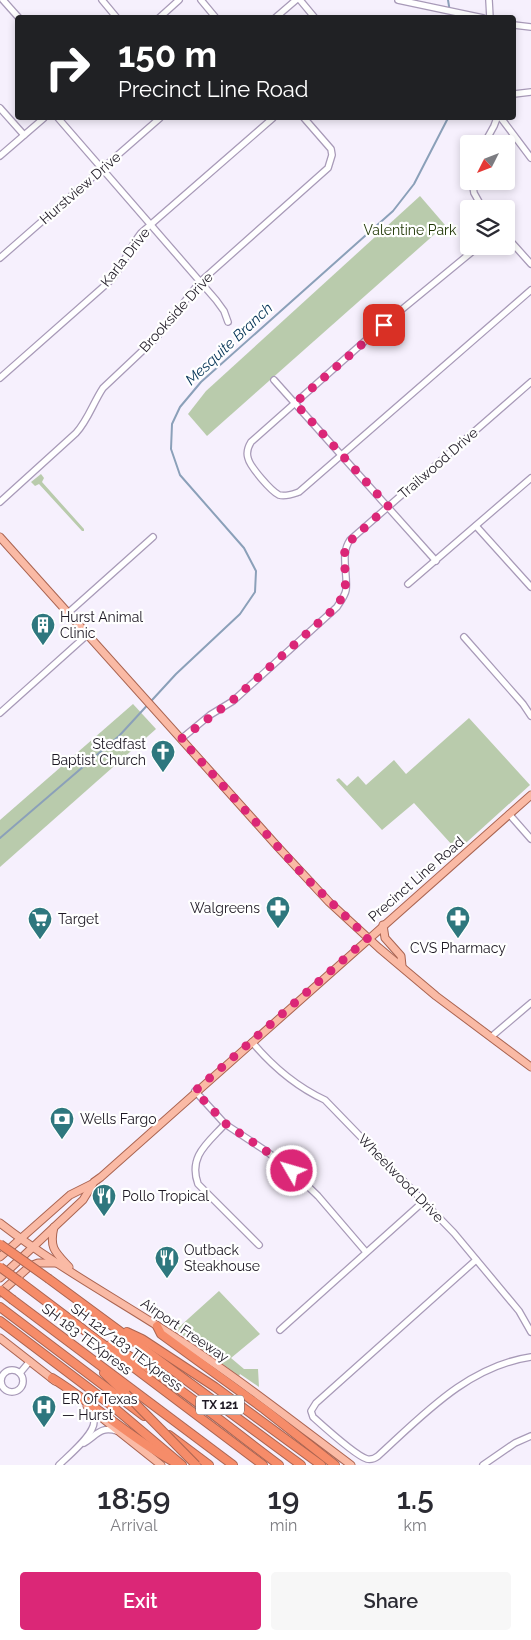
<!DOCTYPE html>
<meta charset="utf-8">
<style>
:root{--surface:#fff;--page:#f7f7f7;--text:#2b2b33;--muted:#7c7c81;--accent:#db2777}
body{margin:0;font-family:Raleway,sans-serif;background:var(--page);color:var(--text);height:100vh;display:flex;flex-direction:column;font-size:19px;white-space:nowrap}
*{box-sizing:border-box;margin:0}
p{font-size:16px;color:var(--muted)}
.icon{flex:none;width:28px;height:28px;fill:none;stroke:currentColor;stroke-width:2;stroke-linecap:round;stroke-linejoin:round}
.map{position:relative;height:1465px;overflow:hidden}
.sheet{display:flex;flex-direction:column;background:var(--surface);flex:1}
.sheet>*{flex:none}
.banner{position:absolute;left:15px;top:15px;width:501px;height:105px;border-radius:5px;box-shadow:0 2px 8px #0003;background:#202124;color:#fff;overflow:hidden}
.needle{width:32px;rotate:228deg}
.tools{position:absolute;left:460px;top:135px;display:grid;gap:10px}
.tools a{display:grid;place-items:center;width:55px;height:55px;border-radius:5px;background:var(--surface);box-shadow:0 2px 8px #0003;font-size:25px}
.pin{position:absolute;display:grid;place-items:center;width:42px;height:42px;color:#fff;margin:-21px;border-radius:10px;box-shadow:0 2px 8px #0006}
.me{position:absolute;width:55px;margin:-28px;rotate:308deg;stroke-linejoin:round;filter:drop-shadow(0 0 4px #0008)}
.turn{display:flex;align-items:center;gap:18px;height:105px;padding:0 20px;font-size:22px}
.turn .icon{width:65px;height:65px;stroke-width:2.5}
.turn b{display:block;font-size:35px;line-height:42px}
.eta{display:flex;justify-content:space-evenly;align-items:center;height:85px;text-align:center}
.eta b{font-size:30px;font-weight:600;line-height:35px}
.cta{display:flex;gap:10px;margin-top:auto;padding:10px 20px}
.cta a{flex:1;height:58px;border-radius:5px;background:var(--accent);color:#fff;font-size:20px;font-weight:600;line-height:58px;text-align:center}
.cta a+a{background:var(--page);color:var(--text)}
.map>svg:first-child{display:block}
.green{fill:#b9cbac}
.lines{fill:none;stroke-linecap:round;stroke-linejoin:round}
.stream{stroke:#8ba0b9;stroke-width:2}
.minor-casing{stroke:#a89ab8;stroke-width:8}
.major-casing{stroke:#aa6451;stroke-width:9}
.highway-casing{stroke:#aa6451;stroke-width:10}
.minor{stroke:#fff;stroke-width:5.5}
.major{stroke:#fabaa5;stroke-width:7}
.highway{stroke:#f68c69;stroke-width:8}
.highway-bridge-casing{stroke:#aa6451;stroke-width:10;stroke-linecap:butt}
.highway-bridge{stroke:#f68c69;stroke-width:8}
.route{stroke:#db2777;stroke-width:9;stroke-dasharray:0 16.2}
.labels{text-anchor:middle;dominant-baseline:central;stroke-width:4.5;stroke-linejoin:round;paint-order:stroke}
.shield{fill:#fff;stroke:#625e66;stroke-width:1}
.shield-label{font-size:12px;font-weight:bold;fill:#1e1924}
.street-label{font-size:14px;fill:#1e1924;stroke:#fff}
.park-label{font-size:14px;fill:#1f3604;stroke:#fff}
.poi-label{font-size:14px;fill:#1e1924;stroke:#fff;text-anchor:start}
.water-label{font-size:15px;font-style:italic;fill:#033356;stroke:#fff}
</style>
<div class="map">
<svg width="531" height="1465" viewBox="0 0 531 1465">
<rect width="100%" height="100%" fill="#f6f0fd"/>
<g class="green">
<path d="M 420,196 L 445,225 L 207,436 L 188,414 L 206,391 Z"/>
<path d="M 41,474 L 44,478 L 42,482 L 84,529 L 84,531 L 82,531 L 39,484 L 35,486 L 31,482 Z"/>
<path d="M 133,704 L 156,729 L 0,867 L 0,820 Z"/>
<path d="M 469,718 L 530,785 L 457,851 L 455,851 L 451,848 L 453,846 L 414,803 L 382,830 L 336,780 L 339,778 L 347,786 L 358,776 L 366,785 L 394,760 L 406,774 Z"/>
<path d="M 219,1291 L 260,1334 L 231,1358 L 244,1369 L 258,1369 L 259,1387 L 240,1374 L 239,1376 L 177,1331 L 178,1328 Z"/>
</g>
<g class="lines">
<g class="stream">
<path d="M 448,0 L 451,18"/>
<path d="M 0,838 L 119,736 L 176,674 L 240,614 L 255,592 L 256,571 L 244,548 L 180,475 L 171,449 L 172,424 L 180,407 L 201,382 L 393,211 L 414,184 L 448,118"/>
</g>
<defs>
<g id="minor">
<path d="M 3,0 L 19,18"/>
<path d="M 102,0 L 117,18"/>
<path d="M 201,0 L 216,18"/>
<path d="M 300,0 L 315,18"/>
<path d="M 398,0 L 483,18"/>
<path d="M 489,0 L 490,18"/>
<path d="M 159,18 L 179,0"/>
<path d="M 275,18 L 296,0"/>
<path d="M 514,25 L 531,27"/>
<path d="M 514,94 L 531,92"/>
<path d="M 0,108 L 24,135"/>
<path d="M 58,118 L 216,300 L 224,311 L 228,322"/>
<path d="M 501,118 L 531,158"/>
<path d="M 484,144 L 494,126 L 497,118"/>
<path d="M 0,156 L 44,118"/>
<path d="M 472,181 L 474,193 L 483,209"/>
<path d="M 506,236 L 531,264"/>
<path d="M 479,246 L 383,325 L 251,442 C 248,447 246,452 248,458 C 250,467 271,491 279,495 C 286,497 293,494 299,492 L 531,290"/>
<path d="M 0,258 L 160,118"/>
<path d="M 0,378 L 111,280 C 123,266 129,248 141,233 L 273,118"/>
<path d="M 274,380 L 436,561"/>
<path d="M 0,502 L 76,433 C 88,420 93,403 103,388 L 156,338 L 200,282 L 328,168 L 332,155 L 331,149 L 304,118"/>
<path d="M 476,526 L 531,587"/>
<path d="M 408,584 L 531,478"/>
<path d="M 68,613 L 153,537"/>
<path d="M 464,637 L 523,704 L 531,716"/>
<path d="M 0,713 L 87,635"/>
<path d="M 181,739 L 210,715 L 233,701 L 337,607 C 340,602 345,596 346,590 C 348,573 340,554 350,540 L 531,382"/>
<path d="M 509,814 L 531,839"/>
<path d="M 491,1037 L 531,1003"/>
<path d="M 252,1042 C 273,1067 295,1086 325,1100 L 454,1233 L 519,1311 L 531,1332"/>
<path d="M 195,1091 L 225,1124 L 266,1151 L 292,1171 L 318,1196 L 366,1252"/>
<path d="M 225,1124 C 208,1143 188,1156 198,1184 L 259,1245"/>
<path d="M 476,1260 L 316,1403 L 311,1411 L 313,1417 C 323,1426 356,1456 367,1459 C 371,1460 374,1459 378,1456 C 423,1415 468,1366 531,1357"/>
<path d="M 280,1330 L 424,1201"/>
<circle cx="12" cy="1381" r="11"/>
<path d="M 20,1373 L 30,1361"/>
<path d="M 84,1443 C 97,1435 100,1426 117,1431"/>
<path d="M 59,1465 C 68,1456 95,1434 94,1421 C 94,1417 92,1413 90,1409"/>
<path d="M 483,1465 L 515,1443 L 531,1436"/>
</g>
<g id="major">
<path d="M 0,537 L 277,846 L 329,902 L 379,948 L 436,996 L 531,1067"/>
<path d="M 383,925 L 385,938 L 401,956 L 402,966"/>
<path d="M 0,1223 C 49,1261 104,1292 156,1325 C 224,1367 287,1417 351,1465"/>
<path d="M 54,1227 C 49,1248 55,1252 69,1267"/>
<path d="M 0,1257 L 70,1195 L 92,1184"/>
<path d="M 0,1278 L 83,1200 L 94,1182 L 101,1177 L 531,795"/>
<path d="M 0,1293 L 30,1266 L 38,1263 L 58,1263"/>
<path d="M 0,1338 L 55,1381"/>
<path d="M 87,1406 L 161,1465"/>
</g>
<g id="highway">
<path d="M 49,1279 L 301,1465"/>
<path d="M 19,1281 L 263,1465"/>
<path d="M 13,1300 L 233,1465"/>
<path d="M 0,1307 L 144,1416"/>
<path d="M 0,1321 L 111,1405 L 182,1465"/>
<path d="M 157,1326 L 161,1334 L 264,1409 L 335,1465"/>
<path d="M 127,1332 L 142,1339 L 215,1387 L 321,1465"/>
<path d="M 110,1345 C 170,1378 224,1424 279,1465"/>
<path d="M 104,1373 L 126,1394"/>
<path d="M 52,1378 C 94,1404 130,1438 174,1462"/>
<path d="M 169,1435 L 209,1465"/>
</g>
</defs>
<use href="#minor" class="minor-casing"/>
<use href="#major" class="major-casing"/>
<use href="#highway" class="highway-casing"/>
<use href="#minor" class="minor"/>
<use href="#major" class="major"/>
<use href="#highway" class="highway"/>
<defs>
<g id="highway-bridge">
<path d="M 0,1244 L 49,1279"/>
<path d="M 0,1267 L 19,1281"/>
<path d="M 0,1290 L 13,1300"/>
<path d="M 126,1394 L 196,1465"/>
</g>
</defs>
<use href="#highway-bridge" class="highway-bridge-casing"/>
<use href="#highway-bridge" class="highway-bridge"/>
</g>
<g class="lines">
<path class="route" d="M 292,1171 L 266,1151 L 226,1124 L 195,1091 L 368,938 L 306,878 L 181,739 L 233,700 L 336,607 C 354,582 340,570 346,545 L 388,506 L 295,403 L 384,325"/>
</g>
<defs>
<symbol id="building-pin" viewBox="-11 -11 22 30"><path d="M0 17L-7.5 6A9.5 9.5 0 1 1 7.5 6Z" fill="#2e777e" stroke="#fff"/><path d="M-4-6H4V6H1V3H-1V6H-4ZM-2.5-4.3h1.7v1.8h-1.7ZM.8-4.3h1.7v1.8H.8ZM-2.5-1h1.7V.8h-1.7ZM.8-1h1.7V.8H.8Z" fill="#fff"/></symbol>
<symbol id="church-pin" viewBox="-11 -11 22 30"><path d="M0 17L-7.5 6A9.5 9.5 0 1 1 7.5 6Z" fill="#2e777e" stroke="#fff"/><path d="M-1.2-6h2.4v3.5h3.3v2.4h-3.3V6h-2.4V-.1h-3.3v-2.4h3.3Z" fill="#fff"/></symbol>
<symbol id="pharmacy-pin" viewBox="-11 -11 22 30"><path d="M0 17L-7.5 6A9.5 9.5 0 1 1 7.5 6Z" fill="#2e777e" stroke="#fff"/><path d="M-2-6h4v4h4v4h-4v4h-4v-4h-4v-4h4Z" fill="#fff"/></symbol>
<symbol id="supermarket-pin" viewBox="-11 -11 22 30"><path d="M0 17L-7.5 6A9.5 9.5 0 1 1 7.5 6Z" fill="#2e777e" stroke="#fff"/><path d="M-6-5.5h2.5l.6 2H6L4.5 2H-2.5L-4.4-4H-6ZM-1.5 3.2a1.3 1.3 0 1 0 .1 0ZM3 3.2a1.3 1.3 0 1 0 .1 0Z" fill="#fff"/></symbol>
<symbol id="bank-pin" viewBox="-11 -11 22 30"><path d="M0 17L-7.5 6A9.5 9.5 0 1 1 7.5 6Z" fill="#2e777e" stroke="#fff"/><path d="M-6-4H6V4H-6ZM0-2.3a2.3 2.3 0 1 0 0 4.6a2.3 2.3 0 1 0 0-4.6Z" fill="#fff"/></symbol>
<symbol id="restaurant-pin" viewBox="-11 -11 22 30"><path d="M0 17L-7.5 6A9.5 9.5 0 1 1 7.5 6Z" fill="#2e777e" stroke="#fff"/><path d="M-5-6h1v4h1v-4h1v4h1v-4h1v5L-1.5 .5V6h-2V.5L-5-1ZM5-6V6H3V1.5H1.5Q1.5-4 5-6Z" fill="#fff"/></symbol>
<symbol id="hospital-pin" viewBox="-11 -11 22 30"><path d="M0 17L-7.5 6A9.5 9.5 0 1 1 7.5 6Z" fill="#2e777e" stroke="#fff"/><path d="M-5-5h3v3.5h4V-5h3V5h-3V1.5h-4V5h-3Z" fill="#fff"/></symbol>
</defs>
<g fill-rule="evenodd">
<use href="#building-pin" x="29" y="611" width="28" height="38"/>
<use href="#church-pin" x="149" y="738" width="28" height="38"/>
<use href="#pharmacy-pin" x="264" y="894" width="28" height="38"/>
<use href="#pharmacy-pin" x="444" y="904" width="28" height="38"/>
<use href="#supermarket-pin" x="26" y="905" width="28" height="38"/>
<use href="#bank-pin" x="48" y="1105" width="28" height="38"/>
<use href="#restaurant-pin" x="90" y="1182" width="28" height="38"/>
<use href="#restaurant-pin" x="153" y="1244" width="28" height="38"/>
<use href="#hospital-pin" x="30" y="1393" width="28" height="38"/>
</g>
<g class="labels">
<rect class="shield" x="196" y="1395.5" width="48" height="19" rx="4"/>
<g class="shield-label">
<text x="220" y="1405">TX 121</text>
</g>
<g class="street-label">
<text transform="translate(80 188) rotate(-41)">Hurstview Drive</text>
<text transform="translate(125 257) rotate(-52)">Karla Drive</text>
<text transform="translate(176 312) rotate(-48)">Brookside Drive</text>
<text transform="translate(438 463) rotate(-41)">Trailwood Drive</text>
<text transform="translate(416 879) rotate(-41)">Precinct Line Road</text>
<text transform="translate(401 1178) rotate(46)">Wheelwood Drive</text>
<text transform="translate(185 1330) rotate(34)">Airport Freeway</text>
<text transform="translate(87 1339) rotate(37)">SH 183 TEXpress</text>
<text transform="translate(127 1347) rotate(37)">SH 121/183 TEXpress</text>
</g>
<g class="park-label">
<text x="410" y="230">Valentine Park</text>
</g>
<g class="poi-label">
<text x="60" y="617">Hurst Animal<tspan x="60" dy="16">Clinic</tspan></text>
<text x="146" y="744" text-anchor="end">Stedfast<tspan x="146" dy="16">Baptist Church</tspan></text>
<text x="260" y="908" text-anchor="end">Walgreens</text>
<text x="58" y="919">Target</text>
<text x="458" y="948" text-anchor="middle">CVS Pharmacy</text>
<text x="80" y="1119">Wells Fargo</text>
<text x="122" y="1196">Pollo Tropical</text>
<text x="184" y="1250">Outback<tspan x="184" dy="16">Steakhouse</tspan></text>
<text x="62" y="1399">ER Of Texas<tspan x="62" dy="16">— Hurst</tspan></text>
</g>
<g class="water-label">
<text transform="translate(229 344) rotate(-43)">Mesquite Branch</text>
</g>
</g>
</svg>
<div class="tools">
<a><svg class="needle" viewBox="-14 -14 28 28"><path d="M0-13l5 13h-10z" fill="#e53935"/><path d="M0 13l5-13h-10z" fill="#7c7c81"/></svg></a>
<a><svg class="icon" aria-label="layers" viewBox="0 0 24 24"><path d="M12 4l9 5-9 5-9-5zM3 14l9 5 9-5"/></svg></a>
</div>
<div class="pin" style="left:384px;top:325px;background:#d93025"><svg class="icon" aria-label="arrive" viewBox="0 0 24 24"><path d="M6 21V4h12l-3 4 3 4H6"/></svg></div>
<svg class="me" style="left:292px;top:1171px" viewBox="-20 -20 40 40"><circle r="17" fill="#db2777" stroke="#fff" stroke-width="3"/><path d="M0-11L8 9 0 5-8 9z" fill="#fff"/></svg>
<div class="banner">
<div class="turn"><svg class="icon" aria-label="right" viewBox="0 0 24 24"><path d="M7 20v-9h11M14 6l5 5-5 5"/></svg><div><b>150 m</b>Precinct Line Road</div></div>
</div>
</div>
<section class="sheet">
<div class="eta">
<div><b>18:59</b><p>Arrival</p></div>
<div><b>19</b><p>min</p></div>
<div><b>1.5</b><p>km</p></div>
</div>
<div class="cta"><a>Exit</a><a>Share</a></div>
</section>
